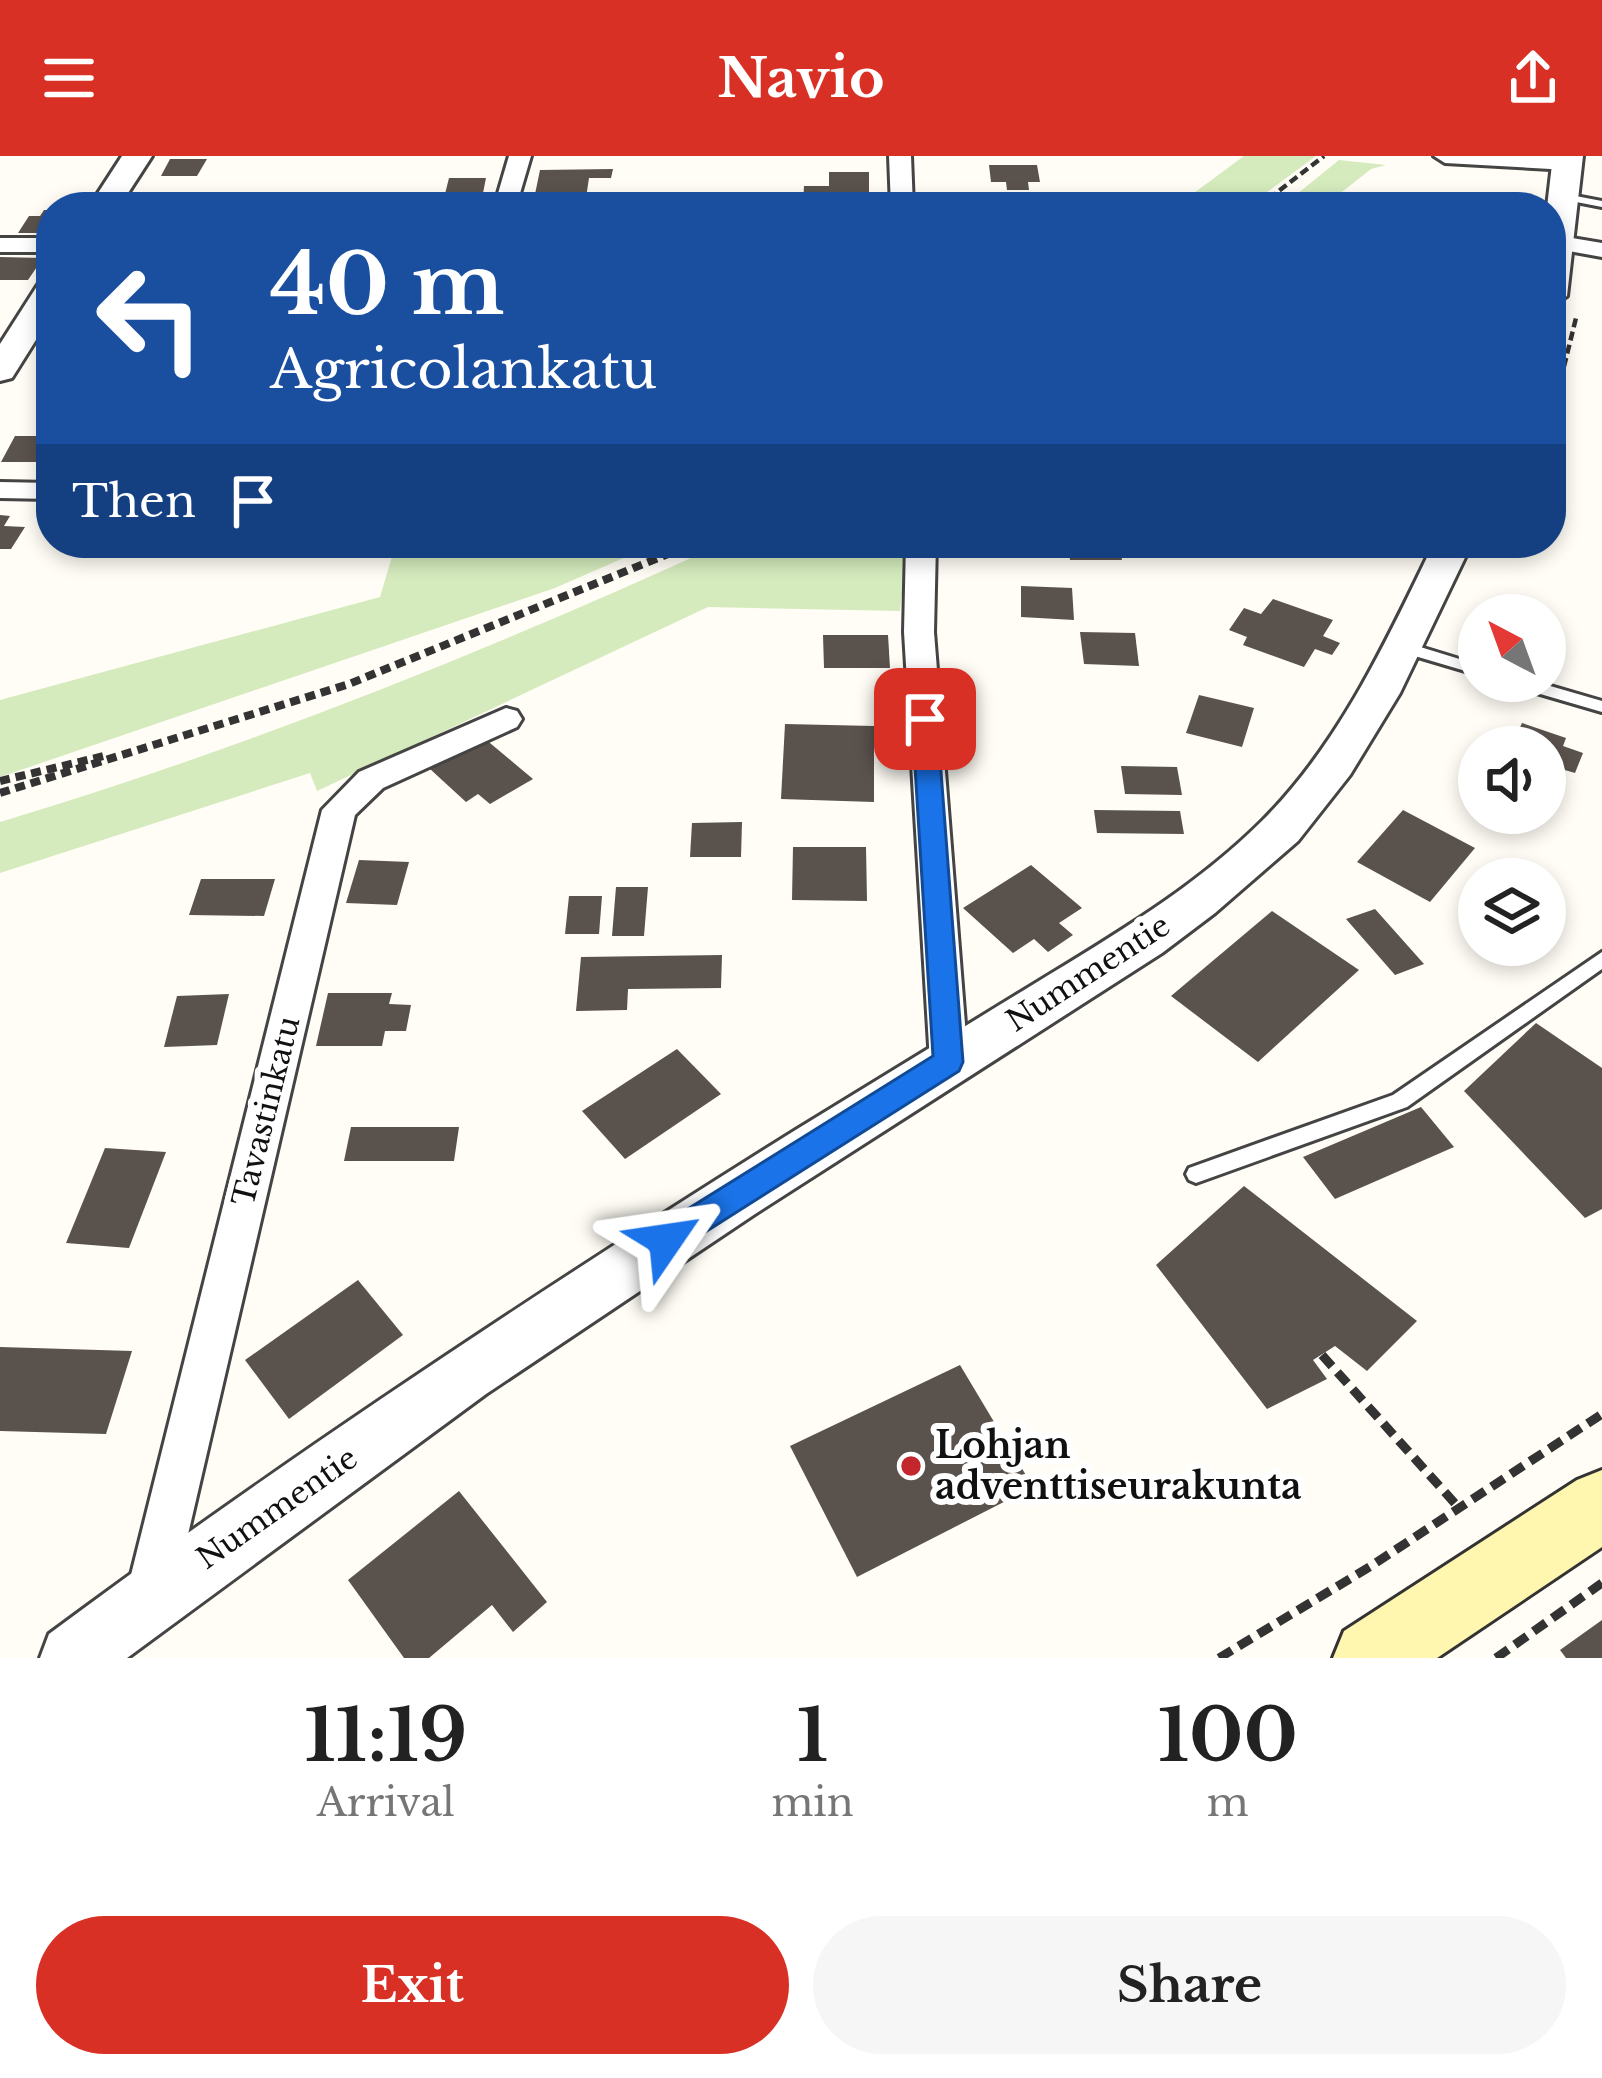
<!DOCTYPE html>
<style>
:root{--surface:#fff;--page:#f6f6f6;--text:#222;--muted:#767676;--accent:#d93025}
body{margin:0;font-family:"Libre Baskerville",serif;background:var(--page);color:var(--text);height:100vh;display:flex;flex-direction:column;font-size:45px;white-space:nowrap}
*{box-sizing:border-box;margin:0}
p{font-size:39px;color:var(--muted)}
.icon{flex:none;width:66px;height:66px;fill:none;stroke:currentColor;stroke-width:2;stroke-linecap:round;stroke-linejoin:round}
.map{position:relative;height:1502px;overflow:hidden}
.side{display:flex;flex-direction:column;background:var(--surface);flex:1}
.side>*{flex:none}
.guide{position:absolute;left:36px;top:36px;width:1530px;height:366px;border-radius:48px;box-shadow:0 6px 18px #0003;background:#1a4fa0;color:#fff;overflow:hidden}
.needle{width:78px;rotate:319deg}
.tools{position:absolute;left:1458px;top:438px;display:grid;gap:24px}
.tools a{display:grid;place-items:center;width:108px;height:108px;border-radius:50%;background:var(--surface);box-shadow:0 6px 18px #0003;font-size:60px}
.pin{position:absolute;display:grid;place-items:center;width:102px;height:102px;color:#fff;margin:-51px;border-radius:24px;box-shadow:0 6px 18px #0006}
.me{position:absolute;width:132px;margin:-66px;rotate:58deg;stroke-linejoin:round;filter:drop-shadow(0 0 9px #0008)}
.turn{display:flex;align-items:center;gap:42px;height:252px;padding:0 36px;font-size:54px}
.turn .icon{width:156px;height:156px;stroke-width:2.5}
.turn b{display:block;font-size:84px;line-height:102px}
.then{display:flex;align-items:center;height:114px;padding:0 36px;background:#0003;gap:24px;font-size:45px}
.eta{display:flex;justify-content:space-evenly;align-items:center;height:204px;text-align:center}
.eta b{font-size:72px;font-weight:700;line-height:84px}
.button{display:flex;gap:24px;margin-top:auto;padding:24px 36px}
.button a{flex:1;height:138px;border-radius:72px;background:var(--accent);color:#fff;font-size:48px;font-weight:700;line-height:138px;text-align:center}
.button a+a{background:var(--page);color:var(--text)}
header{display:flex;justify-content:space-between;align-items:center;height:156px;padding:0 36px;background:var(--accent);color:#fff;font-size:54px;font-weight:700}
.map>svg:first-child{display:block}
.green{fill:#d5ebbd}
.building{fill:#5a524d}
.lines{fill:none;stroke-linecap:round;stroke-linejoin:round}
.service-casing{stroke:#444;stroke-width:6}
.minor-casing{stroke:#444;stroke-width:6}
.tertiary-casing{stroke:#444;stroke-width:6}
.secondary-casing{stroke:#333;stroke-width:6}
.path-far2{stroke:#333;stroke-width:4.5;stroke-dasharray:9 4.5;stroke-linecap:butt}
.path-far1{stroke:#333;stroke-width:8;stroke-dasharray:10 6;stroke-linecap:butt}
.path{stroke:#333;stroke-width:9;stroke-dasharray:15 8;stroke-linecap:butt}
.service{fill:#fff;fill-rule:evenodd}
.minor{fill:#fff;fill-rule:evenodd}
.tertiary{fill:#fff;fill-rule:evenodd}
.secondary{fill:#fff6b0;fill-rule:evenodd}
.route{fill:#1a73e8;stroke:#114b97;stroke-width:3}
.poi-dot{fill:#c4262e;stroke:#fff;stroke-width:4.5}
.labels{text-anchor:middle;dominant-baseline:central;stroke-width:12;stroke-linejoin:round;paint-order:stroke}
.street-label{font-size:30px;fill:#111;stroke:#fff}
.near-poi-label{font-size:36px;font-weight:bold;fill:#111;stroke:#fff;text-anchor:start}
</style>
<header><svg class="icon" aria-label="menu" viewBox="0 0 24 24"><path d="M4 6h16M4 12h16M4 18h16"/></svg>Navio<svg class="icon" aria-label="share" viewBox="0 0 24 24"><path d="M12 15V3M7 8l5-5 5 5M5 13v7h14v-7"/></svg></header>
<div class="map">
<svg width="1602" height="1502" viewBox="0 0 1602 1502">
<rect width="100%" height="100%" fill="#fffdf5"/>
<g class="green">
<path d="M 1244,0 L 1316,0 L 1247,51 L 1175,51 Z"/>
<path d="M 1339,4 L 1386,9 L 1371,13 L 1323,51 L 1281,51 Z"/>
<path d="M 396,387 L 658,387 L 555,432 L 0,621 L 0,544 L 380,441 Z"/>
<path d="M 724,387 L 908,387 L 900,455 L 708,451 L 317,635 L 310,617 L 0,717 L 0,666 C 247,592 490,494 724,387 Z"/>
</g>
<g class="building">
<path d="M 170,3 L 207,3 L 197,20 L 161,20 Z"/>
<path d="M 989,9 L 1037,9 L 1040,26 L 1028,26 L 1029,34 L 1007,34 L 1006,26 L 991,26 Z"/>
<path d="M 613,13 L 611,22 L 589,22 L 586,42 L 534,43 L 540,14 Z"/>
<path d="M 829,16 L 869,16 L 869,38 L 851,38 L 850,48 L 803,48 L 804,30 L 829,30 Z"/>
<path d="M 449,22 L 486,22 L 482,42 L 444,42 Z"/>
<path d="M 258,44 L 305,45 L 302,51 L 254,51 Z"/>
<path d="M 44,54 L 51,54 L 51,77 L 18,77 L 29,60 L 40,60 Z"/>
<path d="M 0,101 L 43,102 L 28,124 L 0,124 Z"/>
<path d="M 15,280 L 51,280 L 41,306 L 1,306 Z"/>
<path d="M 0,359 L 10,360 L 4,370 L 25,371 L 11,393 L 0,393 Z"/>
<path d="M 263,387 L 334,387 L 331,394 L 260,394 Z"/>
<path d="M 1068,387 L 1119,387 L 1122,404 L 1070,404 Z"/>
<path d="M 1021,430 L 1072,432 L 1074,464 L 1021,461 Z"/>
<path d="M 1273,443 L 1333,464 L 1323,480 L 1340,487 L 1332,499 L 1315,493 L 1304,511 L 1243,489 L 1247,481 L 1229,474 L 1244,452 L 1261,458 Z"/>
<path d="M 1080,476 L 1135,477 L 1139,510 L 1084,508 Z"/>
<path d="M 823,479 L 888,479 L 890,512 L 824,512 Z"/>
<path d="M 1199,539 L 1254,552 L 1242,591 L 1186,577 Z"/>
<path d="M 1522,567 L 1566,582 L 1563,590 L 1583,597 L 1575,617 L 1558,612 L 1554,620 L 1545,617 L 1545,591 L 1511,591 Z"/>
<path d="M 785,568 L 874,570 L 874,646 L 781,643 Z"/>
<path d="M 484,582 L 533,623 L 490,648 L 478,638 L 466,646 L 430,613 Z"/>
<path d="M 1121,610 L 1177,611 L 1182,639 L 1125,638 Z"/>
<path d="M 1094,654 L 1180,655 L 1184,678 L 1097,677 Z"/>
<path d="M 1403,654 L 1475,692 L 1430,746 L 1357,706 Z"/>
<path d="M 742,666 L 741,701 L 690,701 L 692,667 Z"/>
<path d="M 793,691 L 866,691 L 867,745 L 792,744 Z"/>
<path d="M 359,704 L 409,706 L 397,749 L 346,747 Z"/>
<path d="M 1031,709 L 1082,752 L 1059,767 L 1073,779 L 1048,796 L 1034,783 L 1013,797 L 963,752 Z"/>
<path d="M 201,723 L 275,723 L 264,760 L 189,759 Z"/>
<path d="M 616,731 L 648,731 L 644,780 L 612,780 Z"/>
<path d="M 569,740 L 602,740 L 599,778 L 565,778 Z"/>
<path d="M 1375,753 L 1424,808 L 1395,819 L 1346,763 Z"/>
<path d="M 1272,755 L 1359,814 L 1258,906 L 1171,840 Z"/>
<path d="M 722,799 L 721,832 L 628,833 L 627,854 L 576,855 L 581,801 Z"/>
<path d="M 328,837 L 392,837 L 389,848 L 411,849 L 406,875 L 385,875 L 382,890 L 316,890 Z"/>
<path d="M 229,838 L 217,889 L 164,891 L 177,840 Z"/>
<path d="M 1536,867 L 1602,912 L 1602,1053 L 1585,1062 L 1464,935 Z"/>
<path d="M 677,893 L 721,938 L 625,1003 L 582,955 Z"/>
<path d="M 1421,951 L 1454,991 L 1335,1043 L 1303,1001 Z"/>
<path d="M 351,971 L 459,971 L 454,1005 L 344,1005 Z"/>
<path d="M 105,992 L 166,996 L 129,1092 L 66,1087 Z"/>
<path d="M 1244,1030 L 1417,1165 L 1367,1215 L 1335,1190 L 1313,1204 L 1327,1223 L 1267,1253 L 1156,1109 Z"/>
<path d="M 358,1124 L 403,1179 L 289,1263 L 245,1204 Z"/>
<path d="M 0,1191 L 132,1195 L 106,1278 L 0,1275 Z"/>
<path d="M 960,1209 L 1033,1331 L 857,1421 L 790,1290 Z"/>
<path d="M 459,1335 L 547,1446 L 513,1476 L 492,1449 L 429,1502 L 404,1502 L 348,1424 Z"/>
<path d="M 1602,1464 L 1602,1502 L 1566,1502 L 1560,1494 Z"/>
</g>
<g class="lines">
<defs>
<g id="service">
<path d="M 1565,38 L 1602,45 L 1602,51 L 1561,43 L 1561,39 Z"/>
<path d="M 1404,486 L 1479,509 L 1479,519 L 1398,495 L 1396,491 L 1398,487 Z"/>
<path d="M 1507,525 L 1533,525 L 1602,545 L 1602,556 L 1509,529 Z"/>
<path d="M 1602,796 L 1602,813 L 1407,951 L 1196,1027 L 1189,1024 L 1186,1018 L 1189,1012 L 1393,939 Z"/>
</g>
<g id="minor">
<path d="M 509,0 L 531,0 L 516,51 L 494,51 Z"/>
<path d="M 889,0 L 911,0 L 913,51 L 891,51 Z"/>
<path d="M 1434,0 L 1561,0 L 1579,7 L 1568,14 L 1445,7 Z"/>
<path d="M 1560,80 L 1602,87 L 1602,101 L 1552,92 L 1551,83 Z"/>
<rect x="0" y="82" width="51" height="14"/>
<path d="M 0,326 L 51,327 L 51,343 L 0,342 Z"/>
<path d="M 906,387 L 936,387 L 934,476 L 968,906 L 963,917 L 949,922 L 935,917 L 930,906 L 904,476 Z"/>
<path d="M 506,552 L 517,555 L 522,563 L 517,571 L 383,632 L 355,659 L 173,1443 L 166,1460 L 149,1467 L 132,1460 L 125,1443 L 322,654 L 359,616 Z"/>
</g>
<g id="tertiary">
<path d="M 122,0 L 152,0 L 119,51 L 89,51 Z"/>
<path d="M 1553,0 L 1583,0 L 1567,140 L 1551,150 L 1551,51 L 1547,51 Z"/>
<path d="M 51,124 L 51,160 L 12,222 L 0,225 L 0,188 L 39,127 Z"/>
<path d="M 1434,387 L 1472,387 L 1400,537 L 1350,619 L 1298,685 L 1215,757 L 1162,797 L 755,1058 L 486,1238 L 127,1502 L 40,1502 L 49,1478 C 290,1299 540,1134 794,975 C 874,926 954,877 1034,828 C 1114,779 1196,731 1263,664 C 1340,587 1387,484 1434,387 Z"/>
</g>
<path id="secondary" d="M 1602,1314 L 1602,1391 L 1437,1502 L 1333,1502 L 1344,1475 L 1577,1324 Z"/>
</defs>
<use href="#service" class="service-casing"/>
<use href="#minor" class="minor-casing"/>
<use href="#tertiary" class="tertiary-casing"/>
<use href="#secondary" class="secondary-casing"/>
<g class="path-far2">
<path d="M 1258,51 L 1324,0"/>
<path d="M 1551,263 L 1576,162"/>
</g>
<g class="path-far1">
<path d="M 0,625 L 104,600"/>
<path d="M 0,637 L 349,528 L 695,387"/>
</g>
<g class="path">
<path d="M 1322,1199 L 1459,1352"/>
<path d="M 1219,1502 L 1371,1410 L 1602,1258"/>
<path d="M 1496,1502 L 1602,1427"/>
</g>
<use href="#service" class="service"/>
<use href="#minor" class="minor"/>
<use href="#tertiary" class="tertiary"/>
<use href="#secondary" class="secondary"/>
</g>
<path class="route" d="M 925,554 L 937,563 L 963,906 L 959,915 L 677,1094 L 666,1098 L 654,1094 L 650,1084 L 654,1074 L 933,900 L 912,563 Z"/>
<circle class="poi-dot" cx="911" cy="1310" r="12"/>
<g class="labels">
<g class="street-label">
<text transform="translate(1088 817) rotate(-33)">Nummentie</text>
<text transform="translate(266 955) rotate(-76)">Tavastinkatu</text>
<text transform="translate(277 1352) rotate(-35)">Nummentie</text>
</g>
<g class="near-poi-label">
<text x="935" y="1289">Lohjan<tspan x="935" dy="41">adventtiseurakunta</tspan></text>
</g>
</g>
</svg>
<div class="tools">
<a><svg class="needle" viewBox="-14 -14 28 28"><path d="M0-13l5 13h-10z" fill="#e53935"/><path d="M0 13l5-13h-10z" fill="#767676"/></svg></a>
<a><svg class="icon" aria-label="sound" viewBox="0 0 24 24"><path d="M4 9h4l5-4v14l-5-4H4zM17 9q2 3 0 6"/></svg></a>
<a><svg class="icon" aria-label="layers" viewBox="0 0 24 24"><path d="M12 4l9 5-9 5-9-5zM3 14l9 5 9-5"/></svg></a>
</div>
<div class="pin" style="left:925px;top:563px;background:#d93025"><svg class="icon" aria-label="arrive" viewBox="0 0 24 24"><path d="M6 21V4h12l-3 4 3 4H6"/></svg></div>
<svg class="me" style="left:666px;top:1084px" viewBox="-20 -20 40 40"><path d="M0-17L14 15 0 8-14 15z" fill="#1a73e8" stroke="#fff" stroke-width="4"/></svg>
<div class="guide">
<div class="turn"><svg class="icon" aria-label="left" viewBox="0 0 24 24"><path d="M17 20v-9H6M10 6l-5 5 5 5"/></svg><div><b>40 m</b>Agricolankatu</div></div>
<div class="then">Then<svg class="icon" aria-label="arrive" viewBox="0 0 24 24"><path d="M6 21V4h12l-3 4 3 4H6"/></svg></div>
</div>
</div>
<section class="side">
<div class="eta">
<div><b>11:19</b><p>Arrival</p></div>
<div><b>1</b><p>min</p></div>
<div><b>100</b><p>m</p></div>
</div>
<div class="button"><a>Exit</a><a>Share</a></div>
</section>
